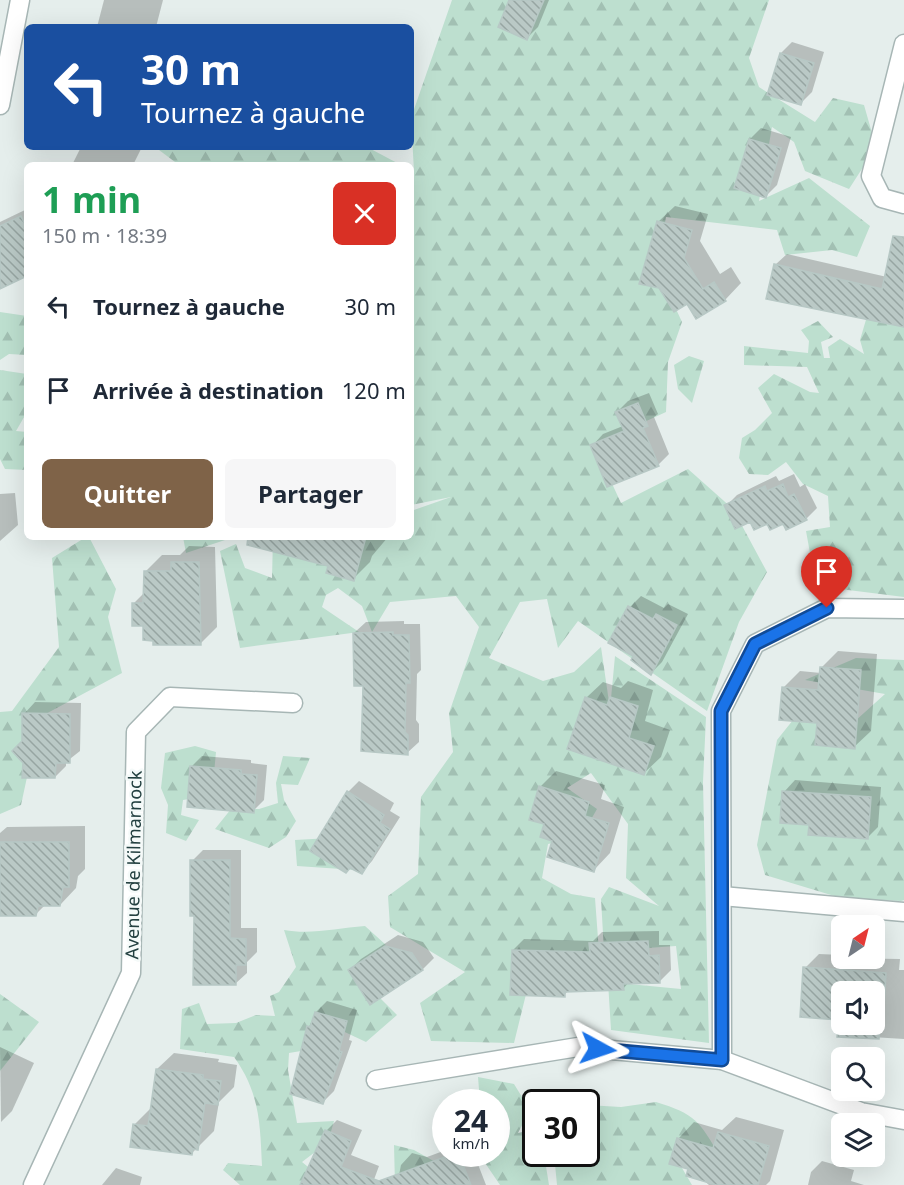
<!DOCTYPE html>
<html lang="fr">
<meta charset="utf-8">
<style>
:root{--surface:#fff;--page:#f6f6f7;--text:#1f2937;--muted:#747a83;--accent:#7f6348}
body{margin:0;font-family:"Noto Sans",sans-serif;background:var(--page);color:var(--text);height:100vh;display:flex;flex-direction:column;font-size:22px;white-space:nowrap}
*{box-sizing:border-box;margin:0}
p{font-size:20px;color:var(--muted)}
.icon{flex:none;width:33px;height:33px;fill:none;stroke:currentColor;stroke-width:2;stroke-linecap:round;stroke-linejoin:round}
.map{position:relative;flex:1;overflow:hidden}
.details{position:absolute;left:24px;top:162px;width:390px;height:378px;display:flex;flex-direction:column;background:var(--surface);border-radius:9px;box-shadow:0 6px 24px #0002}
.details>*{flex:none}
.guide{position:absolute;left:24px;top:24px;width:390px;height:126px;border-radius:9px;box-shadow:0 6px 24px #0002;background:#1a4fa0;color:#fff;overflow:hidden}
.needle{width:39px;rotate:35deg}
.buttons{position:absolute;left:831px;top:915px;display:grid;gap:12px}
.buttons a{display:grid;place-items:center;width:54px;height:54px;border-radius:9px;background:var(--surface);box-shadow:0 6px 24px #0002;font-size:30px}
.speed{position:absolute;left:432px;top:1089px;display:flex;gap:12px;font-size:30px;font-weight:700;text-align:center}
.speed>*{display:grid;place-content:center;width:78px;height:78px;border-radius:50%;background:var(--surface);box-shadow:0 6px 24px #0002;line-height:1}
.speed small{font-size:15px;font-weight:400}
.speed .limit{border:3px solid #111;border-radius:9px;background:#fff;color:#111}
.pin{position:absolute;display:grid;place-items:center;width:51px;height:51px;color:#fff;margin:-62px -26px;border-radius:50% 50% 50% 0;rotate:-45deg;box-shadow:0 0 6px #0007}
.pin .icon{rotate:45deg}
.me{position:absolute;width:66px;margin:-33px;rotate:95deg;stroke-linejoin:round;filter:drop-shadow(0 0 4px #0008)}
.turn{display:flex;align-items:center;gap:21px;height:126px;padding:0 18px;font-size:27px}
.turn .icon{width:78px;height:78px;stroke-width:2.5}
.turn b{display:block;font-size:42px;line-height:51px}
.round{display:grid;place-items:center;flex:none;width:63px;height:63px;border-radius:9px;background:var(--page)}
.headline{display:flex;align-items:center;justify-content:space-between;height:102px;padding:0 18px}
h1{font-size:36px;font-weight:700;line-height:45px;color:#1e9e55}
.primary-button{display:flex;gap:12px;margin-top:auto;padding:12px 18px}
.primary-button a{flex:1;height:69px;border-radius:9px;background:var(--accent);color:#fff;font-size:24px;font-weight:700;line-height:69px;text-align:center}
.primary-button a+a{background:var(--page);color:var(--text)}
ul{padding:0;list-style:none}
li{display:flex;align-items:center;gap:18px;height:84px;padding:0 18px}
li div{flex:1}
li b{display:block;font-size:22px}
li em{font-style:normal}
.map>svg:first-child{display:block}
.forest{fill:url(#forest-firs)}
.shadow{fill:#0003;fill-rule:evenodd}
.building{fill:url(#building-back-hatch);stroke:#b7c8c5;stroke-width:1.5;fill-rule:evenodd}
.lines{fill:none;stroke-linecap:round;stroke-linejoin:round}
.street-casing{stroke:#a7b6b5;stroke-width:21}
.street{stroke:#fff;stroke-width:18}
.route-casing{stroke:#114b97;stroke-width:15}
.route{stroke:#1a73e8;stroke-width:10}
.labels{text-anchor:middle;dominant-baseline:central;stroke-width:5;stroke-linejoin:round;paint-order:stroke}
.street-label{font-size:18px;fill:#234040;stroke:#f5faf9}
</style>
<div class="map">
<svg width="904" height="1185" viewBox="0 0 904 1185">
<defs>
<pattern id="forest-firs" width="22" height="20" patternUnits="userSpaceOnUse" patternTransform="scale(1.5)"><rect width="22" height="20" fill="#bddfcf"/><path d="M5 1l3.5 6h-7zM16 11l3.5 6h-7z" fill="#a2c0b3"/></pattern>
<pattern id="building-back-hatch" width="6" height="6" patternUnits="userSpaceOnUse" patternTransform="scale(1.5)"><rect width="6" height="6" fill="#bac9c6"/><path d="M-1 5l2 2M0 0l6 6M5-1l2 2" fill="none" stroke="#97a5a2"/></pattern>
</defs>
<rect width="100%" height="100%" fill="#e5eeec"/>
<g class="forest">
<path d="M 452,0 L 769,0 L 749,58 L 759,87 L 815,122 L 833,98 L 864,105 L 876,147 L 849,189 L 805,171 L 794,142 L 772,127 L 759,201 L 809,178 L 870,226 L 857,257 L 832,250 L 785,255 L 777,230 L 666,217 L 657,268 L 682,322 L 668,362 L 666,412 L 594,445 L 621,503 L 688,469 L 733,509 L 767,572 L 739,622 L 707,711 L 578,621 L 558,648 L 547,599 L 520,602 L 489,658 L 543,681 L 574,672 L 601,647 L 610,709 L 615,656 L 706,717 L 703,782 L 709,1043 L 611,1030 L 608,982 L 681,989 L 676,946 L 604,951 L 601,899 L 609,887 L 659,906 L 626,878 L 628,824 L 591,773 L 567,788 L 597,809 L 581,837 L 548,844 L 542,878 L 571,894 L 595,898 L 599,952 L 531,974 L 514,1043 L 431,1041 L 420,1003 L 465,972 L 390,927 L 388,896 L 418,874 L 421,797 L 453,752 L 449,713 L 479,627 L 456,596 L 390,602 L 372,632 L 362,606 L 338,588 L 326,595 L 322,607 L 359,632 L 240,648 L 220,551 L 236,544 L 245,568 L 272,578 L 273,537 L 411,537 L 411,511 L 451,497 L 411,505 L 411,170 L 414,171 L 411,118 Z"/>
<path d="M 155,147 L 367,147 L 401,165 L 179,165 Z"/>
<path d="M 873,296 L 904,307 L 904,597 L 816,586 L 806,531 L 830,527 L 828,496 L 803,484 L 786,462 L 768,475 L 749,474 L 739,458 L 742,438 L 755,430 L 772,413 L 758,388 L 774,374 L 810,392 L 819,393 L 807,367 L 744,365 L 744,346 L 808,353 L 809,341 L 801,330 L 818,321 L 833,337 L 821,342 L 824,358 L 830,358 L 828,347 L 840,339 L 864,354 L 860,340 Z"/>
<path d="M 0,312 L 27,316 L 27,355 L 9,354 L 0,360 Z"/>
<path d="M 689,356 L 704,361 L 692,403 L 678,389 L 674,365 Z"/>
<path d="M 0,370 L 27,374 L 27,412 L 16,431 L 27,432 L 27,470 L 5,469 L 0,459 Z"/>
<path d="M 86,537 L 89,537 L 116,589 L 108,617 L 122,673 L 40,717 L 21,805 L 0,814 L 0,712 L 12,711 L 59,647 L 52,558 Z"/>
<path d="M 183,537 L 234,537 L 186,553 Z"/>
<path d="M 856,658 L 904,660 L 904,900 L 901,901 L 841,898 L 765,875 L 757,845 L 777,740 L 801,710 L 844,731 L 885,694 L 805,680 Z"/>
<path d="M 195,746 L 216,752 L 212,795 L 183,800 L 181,815 L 199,820 L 186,841 L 166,833 L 168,805 L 161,788 L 165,753 Z"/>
<path d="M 283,756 L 310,758 L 298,785 L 281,784 L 284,800 L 296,821 L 286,837 L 269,848 L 215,829 L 231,809 L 259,809 L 278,803 L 276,783 Z"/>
<path d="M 330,838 L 356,870 L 297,866 L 295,840 Z"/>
<path d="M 365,926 L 386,945 L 371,965 L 379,997 L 397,1015 L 366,1042 L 332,1026 L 319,1048 L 289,1053 L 288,1070 L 297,1123 L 334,1121 L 328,1142 L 302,1162 L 323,1179 L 318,1185 L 240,1185 L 223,1170 L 228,1163 L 262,1166 C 260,1124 260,1093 234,1057 L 180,1049 L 182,1009 L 199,1003 L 207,1024 L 236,1023 L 256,1015 L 275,1016 L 270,996 L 279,992 L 296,967 L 284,930 C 311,935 337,928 365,926 Z"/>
<path d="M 0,994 L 39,1022 L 0,1071 Z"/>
<path d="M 478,1077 L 514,1084 L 530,1110 L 518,1133 L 535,1129 L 536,1154 L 544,1154 L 549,1185 L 500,1185 L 479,1154 L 496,1154 L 496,1102 L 480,1102 Z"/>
<path d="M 656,1102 C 695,1114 700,1121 720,1157 L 691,1153 L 682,1168 L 692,1185 L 557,1185 L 554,1154 L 586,1154 L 587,1105 L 621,1107 Z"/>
<path d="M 394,1145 L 414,1150 L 439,1164 L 395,1185 Z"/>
</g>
<g class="shadow">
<path d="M 104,0 L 163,0 L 156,27 L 97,27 Z"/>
<path d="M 511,0 L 549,0 L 538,27 L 527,38 Z"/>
<path d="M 792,42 L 824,52 L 812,92 L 801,103 L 781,53 Z"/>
<path d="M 761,128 L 791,137 L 777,185 L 766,196 L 736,187 L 750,139 Z"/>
<path d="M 81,147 L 142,147 L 133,165 L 72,165 Z"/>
<path d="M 675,206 L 708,214 L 700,241 L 720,274 L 731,267 L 741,283 L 725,300 L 687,302 L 658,222 Z"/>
<path d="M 27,209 L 27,274 L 0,287 L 0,222 Z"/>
<path d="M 787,254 L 887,277 L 904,269 L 904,325 L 775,265 Z"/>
<path d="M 649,393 L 658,414 L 654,417 L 669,454 L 658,465 L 592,446 L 603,434 L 623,426 L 617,412 L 628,401 Z"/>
<path d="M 794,474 L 800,487 L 805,484 L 817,508 L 806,519 L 768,522 L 750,520 L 726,506 L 737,495 L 776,476 L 779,481 Z"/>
<path d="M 15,493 L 18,525 L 0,541 L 0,494 Z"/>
<path d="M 281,537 L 388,537 L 372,556 L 370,562 L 353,579 Z"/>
<path d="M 189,546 L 215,547 L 217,627 L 200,644 L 144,625 L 134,603 L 145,592 L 145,572 L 162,555 L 180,555 Z"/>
<path d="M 641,596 L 664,608 L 668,604 L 688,614 L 662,662 L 651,673 L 635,656 L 610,643 L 630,607 Z"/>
<path d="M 404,621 L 404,624 L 420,624 L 421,670 L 417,674 L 416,720 L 419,724 L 419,742 L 407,753 L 364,684 L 354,633 L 366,622 Z"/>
<path d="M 838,651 L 877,654 L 871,731 L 854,747 L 818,721 L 784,687 L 800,671 L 821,673 L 822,667 Z"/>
<path d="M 628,681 L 653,690 L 645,721 L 670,730 L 661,757 L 644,773 L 586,698 L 603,682 L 621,688 Z"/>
<path d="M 35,702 L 81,703 L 80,751 L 66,762 L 66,766 L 55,777 L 24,741 L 24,714 Z"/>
<path d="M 202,756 L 251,760 L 251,763 L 267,765 L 264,800 L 253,811 L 191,767 Z"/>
<path d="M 556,771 L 605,785 L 601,799 L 624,807 L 610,853 L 594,870 L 554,840 L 546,823 L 540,787 Z"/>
<path d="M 795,780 L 881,787 L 878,827 L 867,838 L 810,823 L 784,792 Z"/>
<path d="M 359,781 L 394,803 L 390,811 L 400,817 L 372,861 L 361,873 L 351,866 L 348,792 Z"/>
<path d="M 85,826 L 85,869 L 78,876 L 76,888 L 60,905 L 45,905 L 35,915 L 0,909 L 0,833 L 7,827 Z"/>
<path d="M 203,850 L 241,850 L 241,928 L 257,928 L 257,952 L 247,962 L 247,973 L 235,984 L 195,914 L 192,861 Z"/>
<path d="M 659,931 L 659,945 L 670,945 L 671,970 L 660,981 L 629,982 L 623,989 L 569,990 L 564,995 L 513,950 L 524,939 L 593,941 L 602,932 Z"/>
<path d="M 398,935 L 423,942 L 434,958 L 423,969 L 371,1003 L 350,970 L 361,959 Z"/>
<path d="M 819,954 L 842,955 L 842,958 L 900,959 L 899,970 L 904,970 L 904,1039 L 839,1035 L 840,1018 L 805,968 ZM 842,992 L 874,992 L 874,1024 L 842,1024 Z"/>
<path d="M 327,1001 L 357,1010 L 349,1040 L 352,1041 L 334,1091 L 323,1102 L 309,1027 L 316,1012 Z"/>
<path d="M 0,1047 L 34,1063 L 12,1111 L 1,1122 Z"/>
<path d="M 174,1053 L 219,1059 L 218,1062 L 237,1065 L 234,1087 L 219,1102 L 214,1131 L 191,1154 L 134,1125 L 151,1108 L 157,1069 Z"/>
<path d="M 736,1117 L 784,1130 L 770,1181 L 766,1185 L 709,1185 L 690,1168 L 678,1139 L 694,1122 L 722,1130 Z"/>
<path d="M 337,1120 L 362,1130 L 351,1155 L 379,1166 L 372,1185 L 310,1185 L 326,1131 Z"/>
<path d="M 446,1150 L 446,1154 L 474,1154 L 486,1185 L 397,1185 L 401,1165 L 412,1153 L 427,1157 Z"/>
<path d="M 822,1161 L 854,1170 L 851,1181 L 864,1185 L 808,1185 L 811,1172 Z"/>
<path d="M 116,1168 L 142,1177 L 140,1185 L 102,1185 Z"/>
</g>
<g class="building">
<path d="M 509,0 L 544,0 L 527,40 L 498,27 Z"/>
<path d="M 780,53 L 814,63 L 801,105 L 767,95 Z"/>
<path d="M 749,139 L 781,148 L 766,198 L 734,188 Z"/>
<path d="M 21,216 L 27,229 L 27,276 L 0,289 L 0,226 Z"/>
<path d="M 657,221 L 692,230 L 684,258 L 703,289 L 714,282 L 726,301 L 696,319 L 687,304 L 674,312 L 659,288 L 639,284 Z"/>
<path d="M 893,236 L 904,237 L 904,327 L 766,299 L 774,264 L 882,289 Z"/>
<path d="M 638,403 L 648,426 L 643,428 L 659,466 L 607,487 L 590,445 L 624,431 L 615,412 Z"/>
<path d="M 783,484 L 788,497 L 794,494 L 807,520 L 786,530 L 783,524 L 770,530 L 767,524 L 754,530 L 750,522 L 735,529 L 724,505 L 765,486 L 767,491 Z"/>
<path d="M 248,537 L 366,537 L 354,581 L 326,573 L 328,566 L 247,545 Z"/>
<path d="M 171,562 L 199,562 L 201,645 L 153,645 L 153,641 L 143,640 L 143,626 L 132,626 L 132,603 L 143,603 L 144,571 L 171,571 Z"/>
<path d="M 628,606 L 653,619 L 656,614 L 677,625 L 651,675 L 631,660 L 633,656 L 608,643 Z"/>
<path d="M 393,632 L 393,635 L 409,635 L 410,683 L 406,683 L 405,732 L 408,735 L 408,755 L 361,751 L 363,686 L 354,686 L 353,633 Z"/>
<path d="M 820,667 L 861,670 L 855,749 L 815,745 L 817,723 L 779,720 L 782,687 L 818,690 Z"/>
<path d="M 585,697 L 607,705 L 610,697 L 638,706 L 629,738 L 654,746 L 644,775 L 567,749 Z"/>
<path d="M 22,713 L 70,714 L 70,763 L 56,763 L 55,778 L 22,778 L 23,763 L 12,751 L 22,741 Z"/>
<path d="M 190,766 L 241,770 L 241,774 L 257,775 L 254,813 L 187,807 Z"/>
<path d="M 539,786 L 589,802 L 585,816 L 609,823 L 594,872 L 547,857 L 552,841 L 540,837 L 544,824 L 529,820 Z"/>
<path d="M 347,791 L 384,815 L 380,823 L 390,829 L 362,874 L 350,868 L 346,873 L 310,851 Z"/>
<path d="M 782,791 L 871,797 L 868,839 L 808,835 L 809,825 L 780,823 Z"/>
<path d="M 0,842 L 69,842 L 69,887 L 63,887 L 60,906 L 38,906 L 36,916 L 0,916 Z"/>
<path d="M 190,860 L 230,860 L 230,938 L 246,939 L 246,965 L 236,965 L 236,985 L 193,985 L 194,916 L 190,916 Z"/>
<path d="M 648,941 L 649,956 L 659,955 L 660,983 L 623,984 L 624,990 L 565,992 L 565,997 L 510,995 L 512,950 L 590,952 L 589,943 Z"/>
<path d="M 385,946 L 412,953 L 423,970 L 370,1005 L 348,970 Z"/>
<path d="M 803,967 L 886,973 L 883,1022 L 880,1021 L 879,1039 L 837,1037 L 839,1020 L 800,1017 ZM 842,992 L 874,992 L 874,1024 L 842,1024 Z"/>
<path d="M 315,1012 L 347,1021 L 339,1051 L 342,1052 L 323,1104 L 290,1094 L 307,1026 L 310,1027 Z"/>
<path d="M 156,1069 L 203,1075 L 203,1079 L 221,1081 L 218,1105 L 205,1103 L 198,1150 L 193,1149 L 192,1155 L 130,1147 L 133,1124 L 148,1126 Z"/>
<path d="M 325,1130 L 351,1141 L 341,1167 L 379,1181 L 453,1154 L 459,1154 L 471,1185 L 300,1185 Z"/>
<path d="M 718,1132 L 769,1146 L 758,1185 L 716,1185 L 686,1176 L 688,1169 L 669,1164 L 677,1138 L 713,1148 Z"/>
</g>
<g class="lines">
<defs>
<g id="street">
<path d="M 904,44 L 871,176 L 882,198 L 904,204"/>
<path d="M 0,105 L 20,0"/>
<path d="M 722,896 L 904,912"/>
<path d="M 722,1060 L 721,711 L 755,644 L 827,608 L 904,609"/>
<path d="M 376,1080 L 578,1047 L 722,1060 L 861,1112 L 904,1120"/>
<path d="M 33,1185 L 131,973 L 136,732 L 170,697 L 293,703"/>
</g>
</defs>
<use href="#street" class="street-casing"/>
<use href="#street" class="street"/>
</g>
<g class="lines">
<defs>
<path id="route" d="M 598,1049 L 722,1060 L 721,711 L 755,644 L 827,608"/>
</defs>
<use href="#route" class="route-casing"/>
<use href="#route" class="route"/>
</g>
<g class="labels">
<g class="street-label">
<text transform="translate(133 865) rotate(-89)">Avenue de Kilmarnock</text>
</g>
</g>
</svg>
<div class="buttons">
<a><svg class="needle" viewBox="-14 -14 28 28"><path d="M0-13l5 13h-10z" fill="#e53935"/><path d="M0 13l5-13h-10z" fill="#747a83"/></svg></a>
<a><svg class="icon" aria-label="sound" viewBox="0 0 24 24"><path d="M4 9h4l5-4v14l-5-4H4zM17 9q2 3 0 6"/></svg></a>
<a><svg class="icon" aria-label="search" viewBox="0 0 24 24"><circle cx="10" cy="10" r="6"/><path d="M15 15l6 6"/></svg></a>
<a><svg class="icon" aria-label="layers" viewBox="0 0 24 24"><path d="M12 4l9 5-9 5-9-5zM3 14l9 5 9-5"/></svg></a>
</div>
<div class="speed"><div>24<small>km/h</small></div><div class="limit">30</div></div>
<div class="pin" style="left:827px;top:608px;background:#d93025"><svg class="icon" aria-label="arrive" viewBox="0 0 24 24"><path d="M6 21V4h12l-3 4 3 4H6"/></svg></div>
<svg class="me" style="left:598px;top:1049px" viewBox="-20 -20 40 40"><path d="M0-17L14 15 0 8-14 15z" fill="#1a73e8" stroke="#fff" stroke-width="4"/></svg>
<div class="guide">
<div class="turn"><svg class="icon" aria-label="left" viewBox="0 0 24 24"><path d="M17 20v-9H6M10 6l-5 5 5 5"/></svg><div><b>30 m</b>Tournez à gauche</div></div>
</div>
<section class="details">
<div class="headline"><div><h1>1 min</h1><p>150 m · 18:39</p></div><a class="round" style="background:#d93025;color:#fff"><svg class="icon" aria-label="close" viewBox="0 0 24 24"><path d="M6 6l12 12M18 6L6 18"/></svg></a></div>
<ul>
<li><svg class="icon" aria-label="left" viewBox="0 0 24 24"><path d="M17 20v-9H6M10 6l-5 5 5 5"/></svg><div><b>Tournez à gauche</b></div><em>30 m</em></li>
<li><svg class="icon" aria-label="arrive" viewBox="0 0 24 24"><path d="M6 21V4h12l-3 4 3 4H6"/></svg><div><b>Arrivée à destination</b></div><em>120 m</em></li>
</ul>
<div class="primary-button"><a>Quitter</a><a>Partager</a></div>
</section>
</div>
